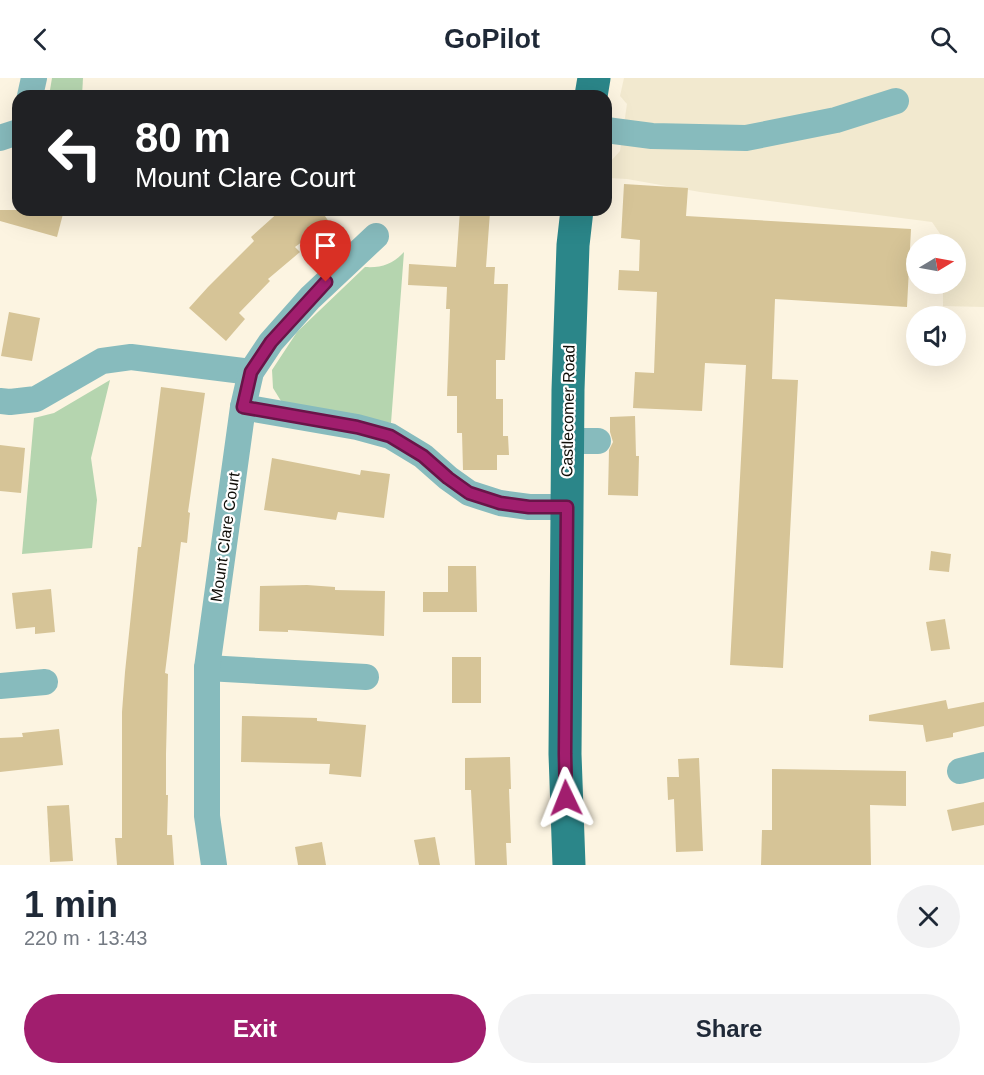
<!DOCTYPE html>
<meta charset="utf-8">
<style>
:root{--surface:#fff;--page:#f2f2f3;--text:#1f2937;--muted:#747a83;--accent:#a11e6e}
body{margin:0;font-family:Arial,sans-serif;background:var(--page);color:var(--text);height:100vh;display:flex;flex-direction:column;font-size:22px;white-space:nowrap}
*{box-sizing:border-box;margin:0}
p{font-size:20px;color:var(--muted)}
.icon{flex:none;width:33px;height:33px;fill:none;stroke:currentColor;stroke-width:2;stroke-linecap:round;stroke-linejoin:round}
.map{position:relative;height:787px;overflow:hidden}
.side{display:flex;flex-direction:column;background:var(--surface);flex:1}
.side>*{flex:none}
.top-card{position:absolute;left:12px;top:12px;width:600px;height:126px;border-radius:18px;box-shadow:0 6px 24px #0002;background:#202124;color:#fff;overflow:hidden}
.needle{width:39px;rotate:80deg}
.tools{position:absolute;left:906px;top:156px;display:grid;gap:12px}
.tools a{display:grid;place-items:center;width:60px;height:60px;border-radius:50%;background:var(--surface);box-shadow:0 6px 24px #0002;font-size:30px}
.pin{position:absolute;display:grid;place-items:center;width:51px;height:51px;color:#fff;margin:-62px -26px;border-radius:50% 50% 50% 0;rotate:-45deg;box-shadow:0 0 6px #0007}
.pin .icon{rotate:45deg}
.me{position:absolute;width:66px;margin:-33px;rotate:358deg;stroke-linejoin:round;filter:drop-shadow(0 0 4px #0008)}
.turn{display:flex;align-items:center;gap:21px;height:126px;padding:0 24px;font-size:27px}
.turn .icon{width:78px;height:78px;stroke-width:2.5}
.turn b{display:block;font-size:42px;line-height:51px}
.round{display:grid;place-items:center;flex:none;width:63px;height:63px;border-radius:32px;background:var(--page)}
.head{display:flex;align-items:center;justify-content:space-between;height:102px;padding:0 24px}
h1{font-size:36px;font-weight:700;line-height:45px}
.primary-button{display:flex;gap:12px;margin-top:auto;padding:12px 24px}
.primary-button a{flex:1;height:69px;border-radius:36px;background:var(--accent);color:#fff;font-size:24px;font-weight:700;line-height:69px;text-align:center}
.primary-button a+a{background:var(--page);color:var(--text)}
header{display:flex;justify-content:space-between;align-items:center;height:78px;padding:0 24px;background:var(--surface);font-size:27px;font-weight:700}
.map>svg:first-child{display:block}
.built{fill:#f2e9cf}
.green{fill:#b5d5af}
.building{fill:#d6c497}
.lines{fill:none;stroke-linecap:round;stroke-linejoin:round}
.minor{stroke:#87bbbd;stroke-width:26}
.major{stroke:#2b8689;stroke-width:33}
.route-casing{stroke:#691448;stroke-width:15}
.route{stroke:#a11e6e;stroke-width:10}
.labels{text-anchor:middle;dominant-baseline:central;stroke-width:4.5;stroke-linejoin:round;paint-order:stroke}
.street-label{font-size:16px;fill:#100e08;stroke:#fff}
</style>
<header><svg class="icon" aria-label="back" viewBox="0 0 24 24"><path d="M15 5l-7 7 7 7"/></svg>GoPilot<svg class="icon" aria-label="search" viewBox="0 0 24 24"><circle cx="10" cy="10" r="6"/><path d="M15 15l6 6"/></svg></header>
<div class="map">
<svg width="984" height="787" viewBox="0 0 984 787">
<rect width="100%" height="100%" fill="#fcf4e1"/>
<path class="built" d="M 624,0 L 984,0 L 984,229 L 943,228 L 943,206 L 956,206 L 956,166 L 945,166 L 945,163 L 932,144 L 700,114 L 627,101 L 608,100 L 610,84 L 620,73 L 627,26 L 620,18 Z"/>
<g class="green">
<path d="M 52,0 L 83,0 L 82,18 L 49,18 Z"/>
<path d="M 404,174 L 391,345 L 296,329 L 281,323 L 273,310 L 272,292 L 297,254 L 365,189 C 382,190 393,186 404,174 Z"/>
<path d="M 110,302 L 91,380 L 97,422 L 92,470 L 22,476 L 34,340 L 54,335 Z"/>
</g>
<g class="building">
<path d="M 624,106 L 688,110 L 686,138 L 911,151 L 907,229 L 775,221 L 772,301 L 798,302 L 783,590 L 730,587 L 746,287 L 705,285 L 702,333 L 633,330 L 635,294 L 654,295 L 657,214 L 618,212 L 619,192 L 639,193 L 640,162 L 621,160 Z"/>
<path d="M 0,132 L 64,132 L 57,159 L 0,143 Z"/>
<path d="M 281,132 L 321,132 L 329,144 L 295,169 L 300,174 L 268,201 L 270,203 L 239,235 L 245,241 L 226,263 L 189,230 L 208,209 L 254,163 L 251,159 Z"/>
<path d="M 460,132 L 490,134 L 486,189 L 495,189 L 494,206 L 508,206 L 505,282 L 496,282 L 496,321 L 503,321 L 503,358 L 508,358 L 509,377 L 497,377 L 497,392 L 463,392 L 462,355 L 457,355 L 457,318 L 447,318 L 450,231 L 446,231 L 447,209 L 408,207 L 409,186 L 456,189 Z"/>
<path d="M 9,234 L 40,240 L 32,283 L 1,278 Z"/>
<path d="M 161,309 L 205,315 L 188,434 L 190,435 L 187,465 L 181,464 L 165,595 L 168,596 L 166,676 L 166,717 L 168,717 L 167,757 L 172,757 L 174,787 L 117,787 L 115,760 L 122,760 L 122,634 L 125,594 L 138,469 L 141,469 Z"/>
<path d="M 635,338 L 636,378 L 639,378 L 638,418 L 608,417 L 609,372 L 613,364 L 610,354 L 610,339 Z"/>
<path d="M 0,367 L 25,370 L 21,415 L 0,413 Z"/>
<path d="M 272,380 L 360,397 L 361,392 L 390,396 L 384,440 L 338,434 L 336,442 L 264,432 Z"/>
<path d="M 931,473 L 951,476 L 949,494 L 929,492 Z"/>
<path d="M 448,488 L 476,488 L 477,534 L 423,534 L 423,514 L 448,514 Z"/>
<path d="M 307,507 L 335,509 L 335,512 L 385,513 L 384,558 L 288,552 L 288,554 L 259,553 L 260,508 Z"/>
<path d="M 51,511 L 55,554 L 35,556 L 35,549 L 16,551 L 12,515 Z"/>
<path d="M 945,541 L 950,571 L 931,573 L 926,544 Z"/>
<rect x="452" y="579" width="29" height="46"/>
<path d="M 946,622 L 948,631 L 984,624 L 984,648 L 953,655 L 953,659 L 926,664 L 923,647 L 869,643 L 869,637 Z"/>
<path d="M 242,638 L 317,640 L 317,643 L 366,647 L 361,699 L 329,696 L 330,686 L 241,684 Z"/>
<path d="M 59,651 L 63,687 L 0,694 L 0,660 L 23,659 L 22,655 Z"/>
<path d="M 510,679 L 511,711 L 509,711 L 511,765 L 506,765 L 507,787 L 475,787 L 471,712 L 465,712 L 465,680 Z"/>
<path d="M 699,680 L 703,773 L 676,774 L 674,721 L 668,722 L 667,699 L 679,699 L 678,681 Z"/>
<path d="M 772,691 L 906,693 L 906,728 L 870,727 L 871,787 L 761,787 L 762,752 L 772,752 Z"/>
<path d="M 984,724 L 984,747 L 952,753 L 947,732 Z"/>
<path d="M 69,727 L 73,783 L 50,784 L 47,728 Z"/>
<path d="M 435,759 L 440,787 L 419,787 L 414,762 Z"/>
<path d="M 322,764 L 326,787 L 298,787 L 295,769 Z"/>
</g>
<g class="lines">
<g class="minor">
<path d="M 30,18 L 34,0"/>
<path d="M 606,52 L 652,58 L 746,60 L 836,42 L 896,23"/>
<path d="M 0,60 L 18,54"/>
<path d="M 0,323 L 10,324 L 36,321 L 102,283 L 131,279 L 251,294"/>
<path d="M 243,329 L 251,294 L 271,264 L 310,220 L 376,158"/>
<path d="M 567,363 L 598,363"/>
<path d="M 207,590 L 366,599"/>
<path d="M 0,608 L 45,604"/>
<path d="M 960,693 L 984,687"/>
<path d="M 214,787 L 207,738 L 207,590 L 243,329 L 357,349 L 390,358 L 423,378 L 448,400 L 469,415 L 500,425 L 529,429 L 567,429"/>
</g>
<g class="major">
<path d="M 591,18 L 594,0"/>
<path d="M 569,787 L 565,676 L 568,312 L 573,167 L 577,132"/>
</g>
</g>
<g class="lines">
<defs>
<path id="route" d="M 326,204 L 271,264 L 251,294 L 243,329 L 357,349 L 390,358 L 423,378 L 448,400 L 469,415 L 500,425 L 529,429 L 567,429 L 565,676 L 566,720"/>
</defs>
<use href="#route" class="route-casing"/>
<use href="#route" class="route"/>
</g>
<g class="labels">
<g class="street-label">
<text transform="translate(568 333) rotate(-89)">Castlecomer Road</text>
<text transform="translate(225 459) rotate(-82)">Mount Clare Court</text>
</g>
</g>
</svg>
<div class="tools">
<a><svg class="needle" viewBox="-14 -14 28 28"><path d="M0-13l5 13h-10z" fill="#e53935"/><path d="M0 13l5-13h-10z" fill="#747a83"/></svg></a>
<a><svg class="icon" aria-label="sound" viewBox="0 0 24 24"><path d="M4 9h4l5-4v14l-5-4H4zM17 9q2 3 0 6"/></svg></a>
</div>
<div class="pin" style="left:326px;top:204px;background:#d93025"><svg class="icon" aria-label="arrive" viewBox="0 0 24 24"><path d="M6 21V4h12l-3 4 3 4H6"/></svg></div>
<svg class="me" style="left:566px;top:720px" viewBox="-20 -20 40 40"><path d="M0-17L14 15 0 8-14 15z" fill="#a11e6e" stroke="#fff" stroke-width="4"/></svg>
<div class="top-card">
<div class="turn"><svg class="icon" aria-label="left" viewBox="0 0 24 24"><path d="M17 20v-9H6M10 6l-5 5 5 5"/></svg><div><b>80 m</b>Mount Clare Court</div></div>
</div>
</div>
<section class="side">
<div class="head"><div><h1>1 min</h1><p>220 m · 13:43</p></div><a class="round"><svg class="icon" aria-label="close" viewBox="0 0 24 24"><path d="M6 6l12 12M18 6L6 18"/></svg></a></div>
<div class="primary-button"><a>Exit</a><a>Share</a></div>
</section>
